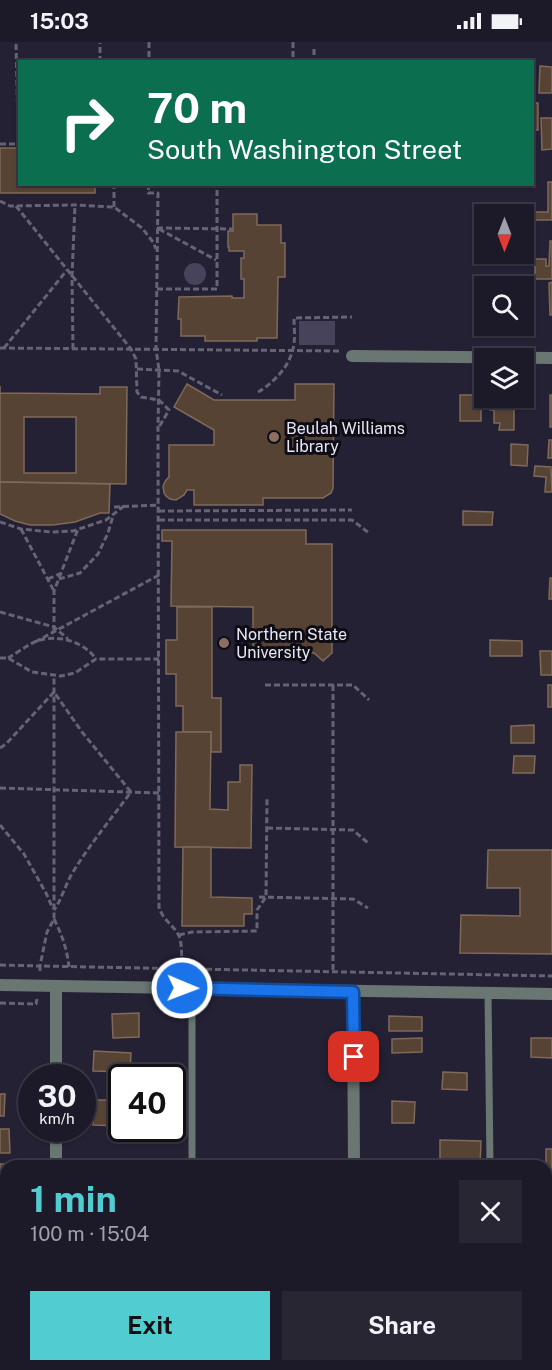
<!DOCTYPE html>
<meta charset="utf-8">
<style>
:root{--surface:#1c1928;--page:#292634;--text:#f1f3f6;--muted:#a0a0a8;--line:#3a3845;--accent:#51ccd1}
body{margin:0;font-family:"Public Sans",sans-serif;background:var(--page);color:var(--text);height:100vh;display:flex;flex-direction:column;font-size:22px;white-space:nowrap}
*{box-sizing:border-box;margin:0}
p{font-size:20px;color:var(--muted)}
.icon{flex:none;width:33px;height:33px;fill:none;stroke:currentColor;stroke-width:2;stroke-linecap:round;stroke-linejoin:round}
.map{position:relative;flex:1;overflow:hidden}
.panel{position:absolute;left:0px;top:1118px;width:552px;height:212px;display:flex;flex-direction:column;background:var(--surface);border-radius:18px 18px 0 0;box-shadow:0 2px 4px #0004,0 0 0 2px var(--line)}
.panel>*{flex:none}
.top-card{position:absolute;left:18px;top:18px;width:516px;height:126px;border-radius:0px;box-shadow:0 2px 4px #0004,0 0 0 2px var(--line);background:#0b6e4f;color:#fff;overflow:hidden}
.needle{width:39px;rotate:180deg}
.tools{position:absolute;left:474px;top:162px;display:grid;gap:12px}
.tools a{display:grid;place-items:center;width:60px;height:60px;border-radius:0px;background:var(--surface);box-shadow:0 2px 4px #0004,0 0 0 2px var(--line);font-size:30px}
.speed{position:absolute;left:18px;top:1022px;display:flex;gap:12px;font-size:30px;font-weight:700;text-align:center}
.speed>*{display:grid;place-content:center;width:78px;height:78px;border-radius:50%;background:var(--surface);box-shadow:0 2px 4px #0004,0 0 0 2px var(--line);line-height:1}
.speed small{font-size:15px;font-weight:400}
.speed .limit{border:3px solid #111;border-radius:9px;background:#fff;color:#111}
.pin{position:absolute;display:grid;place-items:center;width:51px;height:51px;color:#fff;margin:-26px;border-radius:12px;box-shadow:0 3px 9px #0006}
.me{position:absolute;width:66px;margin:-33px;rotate:91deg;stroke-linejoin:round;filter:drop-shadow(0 0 4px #0008)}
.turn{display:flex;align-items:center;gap:21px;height:126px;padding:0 30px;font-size:27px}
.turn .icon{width:78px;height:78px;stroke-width:2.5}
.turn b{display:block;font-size:42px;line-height:51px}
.round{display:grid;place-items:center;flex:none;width:63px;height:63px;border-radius:0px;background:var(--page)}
.summary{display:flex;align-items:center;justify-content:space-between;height:102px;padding:0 30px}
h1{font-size:36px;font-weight:700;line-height:45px;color:var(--accent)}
.primary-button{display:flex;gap:12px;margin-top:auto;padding:12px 30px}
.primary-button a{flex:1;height:69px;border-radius:0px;background:var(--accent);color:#111;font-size:24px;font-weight:700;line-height:69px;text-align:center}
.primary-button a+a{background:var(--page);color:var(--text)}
.status{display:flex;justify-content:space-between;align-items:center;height:42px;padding:0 30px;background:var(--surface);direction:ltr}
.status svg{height:16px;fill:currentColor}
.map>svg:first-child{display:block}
.green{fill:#47435b}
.building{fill:#574334;stroke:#7f6959;stroke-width:1.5;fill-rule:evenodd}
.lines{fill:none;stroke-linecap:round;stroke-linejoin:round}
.path{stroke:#666375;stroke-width:3;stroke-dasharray:6 3;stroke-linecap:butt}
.service{stroke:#697672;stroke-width:7}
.minor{stroke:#697672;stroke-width:12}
.tertiary{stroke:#697672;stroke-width:12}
.route-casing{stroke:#114b97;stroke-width:15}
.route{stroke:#1a73e8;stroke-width:10}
.education-dot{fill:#8d6e63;stroke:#0e0c15;stroke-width:2}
.labels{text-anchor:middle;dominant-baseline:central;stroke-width:6;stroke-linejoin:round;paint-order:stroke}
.poi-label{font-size:16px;fill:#e9e7f5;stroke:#0e0c15;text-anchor:start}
</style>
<div class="status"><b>15:03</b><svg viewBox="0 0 49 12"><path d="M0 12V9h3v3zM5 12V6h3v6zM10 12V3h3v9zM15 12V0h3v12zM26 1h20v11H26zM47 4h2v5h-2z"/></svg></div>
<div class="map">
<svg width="552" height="1328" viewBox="0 0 552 1328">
<rect width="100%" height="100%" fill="#252135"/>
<g class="green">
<circle cx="195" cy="232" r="11"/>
<rect x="299" y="279" width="36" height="24"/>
</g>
<g class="building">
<path d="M 540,24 L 552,25 L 552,51 L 539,51 Z"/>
<rect x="532" y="61" width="6" height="27"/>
<path d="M 541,76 L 552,76 L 552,107 L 542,108 Z"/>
<path d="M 0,106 L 20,106 L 20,142 L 95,142 L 95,151 L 0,151 Z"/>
<path d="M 548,140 L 552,140 L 552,178 L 534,178 L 534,170 L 548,170 Z"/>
<path d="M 233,172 L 257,172 L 257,183 L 281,183 L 281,201 L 285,201 L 285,235 L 278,235 L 277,296 L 257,296 L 257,299 L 205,299 L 205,294 L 181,294 L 181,277 L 178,277 L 179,255 L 232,254 L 232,256 L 244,256 L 244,237 L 241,237 L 241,216 L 244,216 L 244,209 L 229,209 L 229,205 L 228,205 L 228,189 L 233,189 Z"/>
<path d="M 550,199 L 552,199 L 552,237 L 535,237 L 535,217 L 546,217 L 546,224 L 549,224 Z"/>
<path d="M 552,240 L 552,273 L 550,273 L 549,241 Z"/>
<path d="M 187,342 L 214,358 L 295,358 L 295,342 L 334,342 L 333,446 L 331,451 L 323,456 L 263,456 L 263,463 L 194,463 L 194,448 L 187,448 L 184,453 L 176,458 L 170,457 L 166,454 L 164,451 L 163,444 L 166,438 L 169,435 L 169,403 L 214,403 L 214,388 L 174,365 Z"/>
<path d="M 0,344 L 0,351 L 100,352 L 100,345 L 127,345 L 126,442 L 0,440 ZM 24,375 L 76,375 L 76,431 L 24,431 Z"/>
<rect x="460" y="353" width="21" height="26"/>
<rect x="550" y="353" width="2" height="32"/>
<path d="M 490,356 L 514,356 L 514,388 L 499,388 L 500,381 L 494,381 L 494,368 L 490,368 Z"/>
<path d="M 549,398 L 552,398 L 552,416 L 548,416 Z"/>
<path d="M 511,402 L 528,403 L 527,424 L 511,423 Z"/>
<path d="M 535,424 L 551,425 L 552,450 L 545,450 L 546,435 L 534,434 Z"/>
<path d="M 0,440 L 110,442 L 109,471 L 100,471 L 75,480 L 53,483 L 30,483 L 15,479 L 0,472 Z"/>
<path d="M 463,469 L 493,470 L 492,483 L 463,483 Z"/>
<path d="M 162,488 L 306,488 L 306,502 L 332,502 L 332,611 L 323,619 L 314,611 L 253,611 L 253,565 L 171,564 L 172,499 L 162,499 Z"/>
<path d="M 550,536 L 552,536 L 552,557 L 549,557 Z"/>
<path d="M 177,565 L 212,565 L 212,656 L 221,656 L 221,710 L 211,710 L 211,690 L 183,690 L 183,664 L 176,664 L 176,632 L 166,632 L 166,598 L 177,598 Z"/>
<path d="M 490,598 L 522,599 L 522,614 L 490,614 Z"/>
<path d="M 540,609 L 552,609 L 552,633 L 541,633 Z"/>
<rect x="548" y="643" width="4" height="22"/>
<path d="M 534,683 L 534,701 L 511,701 L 511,684 Z"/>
<path d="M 176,690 L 211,690 L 210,767 L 228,768 L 228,740 L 240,740 L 240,723 L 252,723 L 251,806 L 175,805 Z"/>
<path d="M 514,714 L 535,714 L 534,731 L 513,731 Z"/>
<path d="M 183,805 L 211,805 L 211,855 L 252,856 L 252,872 L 244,872 L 244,884 L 182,884 Z"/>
<path d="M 488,808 L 552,808 L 552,912 L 460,911 L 461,873 L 520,874 L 520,846 L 487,846 Z"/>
<path d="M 139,971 L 139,995 L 113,996 L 112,972 Z"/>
<path d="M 389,974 L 422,975 L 422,989 L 389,989 Z"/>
<path d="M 422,996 L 422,1010 L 392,1011 L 392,997 Z"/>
<path d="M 531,996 L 552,996 L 552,1016 L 531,1015 Z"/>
<path d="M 94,1009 L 131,1011 L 130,1030 L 93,1029 Z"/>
<path d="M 443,1030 L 467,1031 L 467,1048 L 442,1047 Z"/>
<path d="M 172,1048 L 182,1048 L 181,1065 L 172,1065 Z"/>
<path d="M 0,1052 L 5,1052 L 4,1074 L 0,1074 Z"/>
<path d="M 94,1058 L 122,1058 L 122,1084 L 93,1083 Z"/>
<path d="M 392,1059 L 415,1060 L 414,1081 L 392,1081 Z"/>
<path d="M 0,1087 L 9,1087 L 10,1111 L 0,1111 Z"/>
<path d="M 440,1098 L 481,1099 L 480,1124 L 376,1124 L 376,1120 L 440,1121 Z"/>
<rect x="546" y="1107" width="6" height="76"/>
<path d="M 161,1120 L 183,1121 L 182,1124 L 161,1124 Z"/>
<path d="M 0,1122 L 8,1122 L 6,1124 L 6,1148 L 0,1148 Z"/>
<path d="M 0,1161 L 6,1161 L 6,1182 L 0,1181 Z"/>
<rect x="546" y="1254" width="6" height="23"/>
<path d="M 0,1259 L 4,1259 L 5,1311 L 0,1311 Z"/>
<rect x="278" y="1323" width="23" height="5"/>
<path d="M 419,1324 L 419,1328 L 391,1328 L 391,1326 Z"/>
</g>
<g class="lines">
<g class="path">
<path d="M 149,0 L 149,20"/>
<path d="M 293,0 L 293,19"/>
<path d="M 16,2 L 18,84 L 20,92"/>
<path d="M 314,7 L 314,20"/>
<path d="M 100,20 L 100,1"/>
<path d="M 0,102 L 20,102"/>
<path d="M 149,142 L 148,151 L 158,151 L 156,307 L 159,328 L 158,387 L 159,865 C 163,879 174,883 179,894 C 183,903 181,923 182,934"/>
<path d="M 0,159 L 10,164 L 75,163 L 114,165 L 142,186 L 153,200 L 156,207"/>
<path d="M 16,164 L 131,307 L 136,317 L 137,350 L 141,355 L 159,358 L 169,368 L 159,385"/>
<path d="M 114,165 L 114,142"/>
<path d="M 157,186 L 233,187"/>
<path d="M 159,187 L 216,218"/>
<path d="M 157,247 L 217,247 L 217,142"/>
<path d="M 0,306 L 341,309"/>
<path d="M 4,306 L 67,228"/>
<path d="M 73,307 L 72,234 L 75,163"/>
<path d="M 137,327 L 178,329 L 222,353"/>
<path d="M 258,350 C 272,342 288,326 292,310 C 296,300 294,286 294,276 L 352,275"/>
<path d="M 114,465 L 159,463"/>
<path d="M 159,469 L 352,468"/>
<path d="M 159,478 L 352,478 L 369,491"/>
<path d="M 0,480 L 21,487 L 51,490 L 73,489 L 106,478 L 124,464"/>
<path d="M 21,487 L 54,549"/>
<path d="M 48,537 L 62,531"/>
<path d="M 59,537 L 80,531 L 98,512 L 108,491 L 113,474"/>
<path d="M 0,570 L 54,585 L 68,597"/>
<path d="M 54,589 L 54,549 L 78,487"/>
<path d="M 35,600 L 159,533"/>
<path d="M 0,616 L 8,616 L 32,630 L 61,634 L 75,631 L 96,617 L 159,617"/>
<path d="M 8,616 C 17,611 27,603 37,599 C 58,592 83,599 96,617"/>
<path d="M 265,643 L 353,643 L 369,658"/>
<path d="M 333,643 L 333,930"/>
<path d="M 0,706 L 6,702 L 54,650 L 82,690 L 131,750 C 111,777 90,802 73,830 C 65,843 62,857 54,868"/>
<path d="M 0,746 L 159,751"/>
<path d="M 0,783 L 24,812 L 46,851 L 53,867"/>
<path d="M 267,786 L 353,788 L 368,801"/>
<path d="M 259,855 L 353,857 L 368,866"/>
<path d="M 54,877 C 62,893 67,907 69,925"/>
<path d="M 179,893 L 192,890 L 257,889 L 257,868 L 266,855 L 267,757"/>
<path d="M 0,923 L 40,924 L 47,890 L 54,877 L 54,634"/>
<path d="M 40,929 L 40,924 L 552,934"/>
<path d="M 0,961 L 36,962 L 37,957"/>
</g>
<g class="service">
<path d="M 192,946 L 192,1124"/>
<path d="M 488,950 L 490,1124"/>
<path d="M 193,1323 L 193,1328"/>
<path d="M 491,1328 L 491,1323"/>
</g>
<g class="minor">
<path d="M 352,314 L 552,316"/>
<path d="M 56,944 L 56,1035"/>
<path d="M 353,950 L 354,1124"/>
<path d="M 56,1086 L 56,1124"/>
<path d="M 0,1217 L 6,1217"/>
<path d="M 546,1224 L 552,1224"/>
<path d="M 56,1328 L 56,1323"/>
<path d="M 354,1328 L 354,1323"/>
</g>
<path class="tertiary" d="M 0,943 L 552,952"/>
</g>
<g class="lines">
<defs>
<path id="route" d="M 182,946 L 353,950 L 354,1015"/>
</defs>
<use href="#route" class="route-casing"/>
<use href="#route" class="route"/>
</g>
<g class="education-dot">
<circle cx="274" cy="395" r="6"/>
<circle cx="224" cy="601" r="6"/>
</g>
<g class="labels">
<g class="poi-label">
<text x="286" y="386">Beulah Williams<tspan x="286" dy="18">Library</tspan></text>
<text x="236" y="592">Northern State<tspan x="236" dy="18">University</tspan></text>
</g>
</g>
</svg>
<div class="tools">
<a><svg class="needle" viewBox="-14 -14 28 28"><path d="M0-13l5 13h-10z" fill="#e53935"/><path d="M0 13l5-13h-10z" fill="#a0a0a8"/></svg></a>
<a><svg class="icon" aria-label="search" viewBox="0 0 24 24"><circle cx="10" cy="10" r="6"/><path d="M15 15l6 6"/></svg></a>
<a><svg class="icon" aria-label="layers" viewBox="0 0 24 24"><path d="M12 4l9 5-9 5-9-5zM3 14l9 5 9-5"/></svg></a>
</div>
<div class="speed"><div>30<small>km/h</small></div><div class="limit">40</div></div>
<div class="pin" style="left:354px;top:1015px;background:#d93025"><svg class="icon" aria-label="arrive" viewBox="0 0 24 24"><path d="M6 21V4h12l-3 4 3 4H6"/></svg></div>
<svg class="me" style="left:182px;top:946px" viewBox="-20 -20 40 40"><circle r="17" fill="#1a73e8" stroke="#fff" stroke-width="3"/><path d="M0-11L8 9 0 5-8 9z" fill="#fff"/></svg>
<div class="top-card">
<div class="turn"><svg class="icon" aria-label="right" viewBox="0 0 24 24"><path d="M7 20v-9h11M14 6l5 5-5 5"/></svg><div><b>70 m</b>South Washington Street</div></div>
</div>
<section class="panel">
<div class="summary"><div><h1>1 min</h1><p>100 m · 15:04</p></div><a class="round"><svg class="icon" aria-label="close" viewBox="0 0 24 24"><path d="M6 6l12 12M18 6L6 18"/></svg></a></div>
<div class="primary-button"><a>Exit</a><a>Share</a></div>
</section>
</div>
